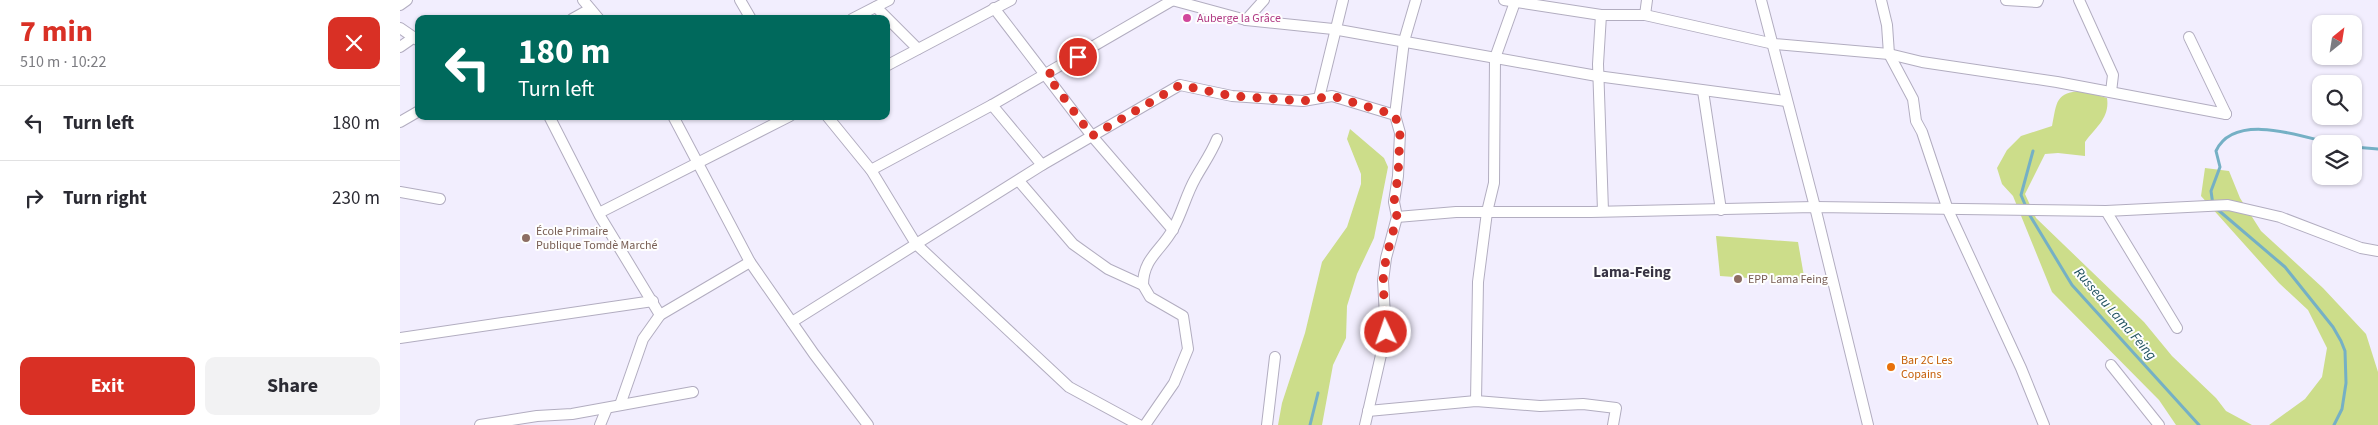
<!DOCTYPE html>
<meta charset="utf-8">
<style>
:root{--surface:#fff;--page:#f2f2f3;--text:#2b2b33;--muted:#7c7c81;--line:#e1e1e2;--accent:#d93025}
body{margin:0;font-family:"Source Sans 3",sans-serif;background:var(--page);color:var(--text);height:100vh;display:flex;flex-direction:column;font-size:19px;white-space:nowrap}
*{box-sizing:border-box;margin:0}
p{font-size:16px;color:var(--muted)}
.icon{flex:none;width:28px;height:28px;fill:none;stroke:currentColor;stroke-width:2;stroke-linecap:round;stroke-linejoin:round}
.map{position:relative;flex:1;overflow:hidden}
.panel{display:flex;flex-direction:column;background:var(--surface);width:400px}
.panel>*{flex:none}
.guide{position:absolute;left:15px;top:15px;width:475px;height:105px;border-radius:10px;box-shadow:0 1px 4px #0004;background:#00695c;color:#fff;overflow:hidden}
.needle{width:32px;rotate:30deg}
.buttons{position:absolute;left:1912px;top:15px;display:grid;gap:10px}
.buttons a{display:grid;place-items:center;width:50px;height:50px;border-radius:10px;background:var(--surface);box-shadow:0 1px 4px #0004;font-size:25px}
.pin{position:absolute;display:grid;place-items:center;width:42px;height:42px;color:#fff;margin:-21px;border:2px solid #fff;border-radius:50%;box-shadow:0 1px 5px #0007}
.me{position:absolute;width:55px;margin:-28px;rotate:357deg;stroke-linejoin:round;filter:drop-shadow(0 0 4px #0008)}
.turn{display:flex;align-items:center;gap:18px;height:105px;padding:0 20px;font-size:22px}
.turn .icon{width:65px;height:65px;stroke-width:2.5}
.turn b{display:block;font-size:35px;line-height:42px}
.round{display:grid;place-items:center;flex:none;width:52px;height:52px;border-radius:10px;background:var(--page)}
.overview{display:flex;align-items:center;justify-content:space-between;height:85px;padding:0 20px}
h1{font-size:30px;font-weight:700;line-height:38px;color:var(--accent)}
.action{display:flex;gap:10px;margin-top:auto;padding:10px 20px}
.action a{flex:1;height:58px;border-radius:10px;background:var(--accent);color:#fff;font-size:20px;font-weight:700;line-height:58px;text-align:center}
.action a+a{background:var(--page);color:var(--text)}
ul{padding:0;list-style:none}
li{display:flex;align-items:center;gap:15px;height:75px;padding:0 20px;border-top:1px solid var(--line)}
li div{flex:1}
li b{display:block;font-size:19px}
li em{font-style:normal}
main{display:flex;flex:1;min-height:0}
.map>svg:first-child{display:block}
.green{fill:#ccdd8a}
.lines{fill:none;stroke-linecap:round;stroke-linejoin:round}
.stream{stroke:#75b0c5;stroke-width:3}
.minor-casing{stroke:#b2adc0;stroke-width:12}
.minor{stroke:#fff;stroke-width:10}
.route{stroke:#d93025;stroke-width:9;stroke-dasharray:0 16.2}
.hotel-dot{fill:#d1479c;stroke:#fefefe;stroke-width:2}
.education-dot{fill:#8d6e63;stroke:#fefefe;stroke-width:2}
.food-dot{fill:#e8710a;stroke:#fefefe;stroke-width:2}
.labels{text-anchor:middle;dominant-baseline:central;stroke-width:4;stroke-linejoin:round;paint-order:stroke}
.hotel-label{font-size:12px;fill:#b23c85;stroke:#fefefe;text-anchor:start}
.education-label{font-size:12px;fill:#785e54;stroke:#fefefe;text-anchor:start}
.food-label{font-size:12px;fill:#c56008;stroke:#fefefe;text-anchor:start}
.water-label{font-size:14px;font-style:italic;fill:#1f515f;stroke:#fefefe}
.quarter-label{font-size:15px;font-weight:bold;fill:#373343;stroke:#fefefe}
</style>
<main>
<section class="panel">
<div class="overview"><div><h1>7 min</h1><p>510 m · 10:22</p></div><a class="round" style="background:#d93025;color:#fff"><svg class="icon" aria-label="close" viewBox="0 0 24 24"><path d="M6 6l12 12M18 6L6 18"/></svg></a></div>
<ul>
<li><svg class="icon" aria-label="left" viewBox="0 0 24 24"><path d="M17 20v-9H6M10 6l-5 5 5 5"/></svg><div><b>Turn left</b></div><em>180 m</em></li>
<li><svg class="icon" aria-label="right" viewBox="0 0 24 24"><path d="M7 20v-9h11M14 6l5 5-5 5"/></svg><div><b>Turn right</b></div><em>230 m</em></li>
</ul>
<div class="action"><a>Exit</a><a>Share</a></div>
</section>
<div class="map">
<svg width="1978" height="425" viewBox="0 0 1978 425">
<rect width="100%" height="100%" fill="#f2eefe"/>
<g class="green">
<path d="M 1683,91 L 1707,98 C 1710,118 1696,127 1685,142 L 1685,156 L 1658,153 L 1645,154 L 1625,194 L 1636,218 L 1744,322 L 1772,356 L 1816,398 L 1826,411 L 1852,425 L 1776,425 L 1759,400 L 1652,292 L 1613,196 L 1602,184 L 1597,168 L 1607,150 L 1621,136 L 1652,126 C 1657,102 1655,92 1683,91 Z"/>
<path d="M 950,129 L 984,158 L 988,167 L 974,238 L 957,274 L 947,306 L 946,338 L 933,365 L 922,425 L 878,425 L 882,403 L 905,333 L 922,262 L 947,227 L 961,184 L 961,174 L 947,139 Z"/>
<path d="M 1805,168 L 1829,171 L 1840,198 L 1861,231 L 1923,288 L 1966,334 L 1978,372 L 1978,425 L 1869,425 L 1905,399 L 1922,377 L 1927,348 L 1908,310 L 1879,283 L 1801,196 Z"/>
<path d="M 1316,236 L 1398,242 L 1405,282 L 1320,276 Z"/>
</g>
<g class="lines">
<g class="stream">
<path d="M 1954,147 L 1978,149"/>
<path d="M 1633,151 L 1621,195 L 1629,214 L 1672,285 L 1799,425"/>
<path d="M 1813,205 L 1811,191 L 1820,167 L 1816,151 C 1834,112 1901,136 1933,144"/>
<path d="M 1817,209 L 1885,267 L 1933,327 L 1941,341 L 1945,351 L 1946,383 L 1942,409 L 1934,425"/>
<path d="M 910,425 L 918,393"/>
</g>
<defs>
<g id="minor">
<path d="M 183,0 L 199,19"/>
<path d="M 340,0 L 351,19"/>
<path d="M 772,0 L 846,20 L 933,29 L 1197,76 L 1386,101"/>
<path d="M 1104,0 L 1201,15 L 1245,15 L 1374,44 L 1489,54 L 1522,62 L 1657,82 L 1826,114"/>
<path d="M 1361,0 L 1415,207 L 1468,425"/>
<path d="M 1481,0 L 1487,25 L 1489,54 L 1513,99 L 1516,121 L 1522,132 L 1548,210 L 1621,368 L 1644,425"/>
<path d="M 1606,0 L 1637,2 L 1638,0"/>
<path d="M 1679,0 L 1713,75 L 1711,92"/>
<path d="M 0,5 L 7,0"/>
<path d="M 476,7 L 518,49"/>
<path d="M 594,8 L 692,136 L 773,230"/>
<path d="M 1201,15 L 1198,64 L 1203,211"/>
<path d="M 1245,15 L 1247,0"/>
<path d="M 172,19 L 190,9"/>
<path d="M 452,19 L 489,0"/>
<path d="M 846,20 L 864,0"/>
<path d="M 0,28 L 19,41"/>
<path d="M 1789,37 L 1826,114"/>
<path d="M 0,47 L 13,38"/>
<path d="M 486,66 L 611,0"/>
<path d="M 1303,91 L 1321,210"/>
<path d="M 919,98 L 943,0"/>
<path d="M 995,115 L 1004,41 L 1016,0"/>
<path d="M 149,116 L 200,216 L 260,315"/>
<path d="M 273,116 L 350,262 L 414,354 L 468,425"/>
<path d="M 427,116 L 471,170 L 516,244 L 669,387 L 739,425"/>
<path d="M 0,122 L 19,111"/>
<path d="M 642,165 L 592,105 L 773,0"/>
<path d="M 471,170 L 592,105"/>
<path d="M 619,181 L 673,244 L 708,269 L 743,285 L 750,297 L 783,316 L 788,349 L 774,383 L 745,425"/>
<path d="M 0,192 L 40,199"/>
<path d="M 1706,211 L 1777,328"/>
<path d="M 199,213 L 390,116"/>
<path d="M 997,217 L 1056,212 L 1191,212 L 1415,207 L 1706,211 L 1828,205 L 1880,217 L 1961,248 L 1978,251"/>
<path d="M 743,285 C 743,258 762,250 773,229 C 782,213 786,195 795,179 C 802,166 811,154 817,139"/>
<path d="M 392,322 L 642,165 L 780,85 L 832,96 L 903,101 L 932,96 L 995,115 L 1000,133 L 998,176 L 994,202 L 997,217 L 986,258 L 983,281 L 986,333 L 965,425"/>
<path d="M 0,338 L 253,301"/>
<path d="M 1711,365 L 1759,425"/>
<path d="M 1076,401 L 1078,282 L 1087,212 L 1094,183 L 1095,58 L 1115,2"/>
<path d="M 220,405 L 243,339 L 260,315 L 350,262"/>
<path d="M 968,411 L 1076,401 L 1140,406 L 1183,404 L 1216,408 L 1213,425"/>
<path d="M 80,425 L 137,416 L 172,414 L 293,392"/>
<path d="M 200,425 L 207,408"/>
<path d="M 867,425 L 875,357"/>
</g>
</defs>
<use href="#minor" class="minor-casing"/>
<use href="#minor" class="minor"/>
</g>
<g class="lines">
<path class="route" d="M 678,57 L 647,75 L 692,136 L 780,85 L 832,96 L 903,101 L 932,96 L 995,115 L 1000,133 L 998,176 L 994,202 L 997,217 L 986,258 L 983,281 L 986,332"/>
</g>
<circle class="hotel-dot" cx="787" cy="18" r="5"/>
<g class="education-dot">
<circle cx="126" cy="238" r="5"/>
<circle cx="1338" cy="279" r="5"/>
</g>
<circle class="food-dot" cx="1491" cy="367" r="5"/>
<g class="labels">
<g class="hotel-label">
<text x="797" y="18">Auberge la Grâce</text>
</g>
<g class="education-label">
<text x="136" y="231">École Primaire<tspan x="136" dy="14">Publique Tomdè Marché</tspan></text>
<text x="1348" y="279">EPP Lama Feing</text>
</g>
<g class="food-label">
<text x="1501" y="360">Bar 2C Les<tspan x="1501" dy="14">Copains</tspan></text>
</g>
<g class="water-label">
<text transform="translate(1715 314) rotate(49)">Russeau Lama Feing</text>
</g>
<g class="quarter-label">
<text x="1232" y="272">Lama-Feing</text>
</g>
</g>
</svg>
<div class="buttons">
<a><svg class="needle" viewBox="-14 -14 28 28"><path d="M0-13l5 13h-10z" fill="#e53935"/><path d="M0 13l5-13h-10z" fill="#7c7c81"/></svg></a>
<a><svg class="icon" aria-label="search" viewBox="0 0 24 24"><circle cx="10" cy="10" r="6"/><path d="M15 15l6 6"/></svg></a>
<a><svg class="icon" aria-label="layers" viewBox="0 0 24 24"><path d="M12 4l9 5-9 5-9-5zM3 14l9 5 9-5"/></svg></a>
</div>
<div class="pin" style="left:678px;top:57px;background:#d93025"><svg class="icon" aria-label="arrive" viewBox="0 0 24 24"><path d="M6 21V4h12l-3 4 3 4H6"/></svg></div>
<svg class="me" style="left:986px;top:332px" viewBox="-20 -20 40 40"><circle r="17" fill="#d93025" stroke="#fff" stroke-width="3"/><path d="M0-11L8 9 0 5-8 9z" fill="#fff"/></svg>
<div class="guide">
<div class="turn"><svg class="icon" aria-label="left" viewBox="0 0 24 24"><path d="M17 20v-9H6M10 6l-5 5 5 5"/></svg><div><b>180 m</b>Turn left</div></div>
</div>
</div>
</main>
